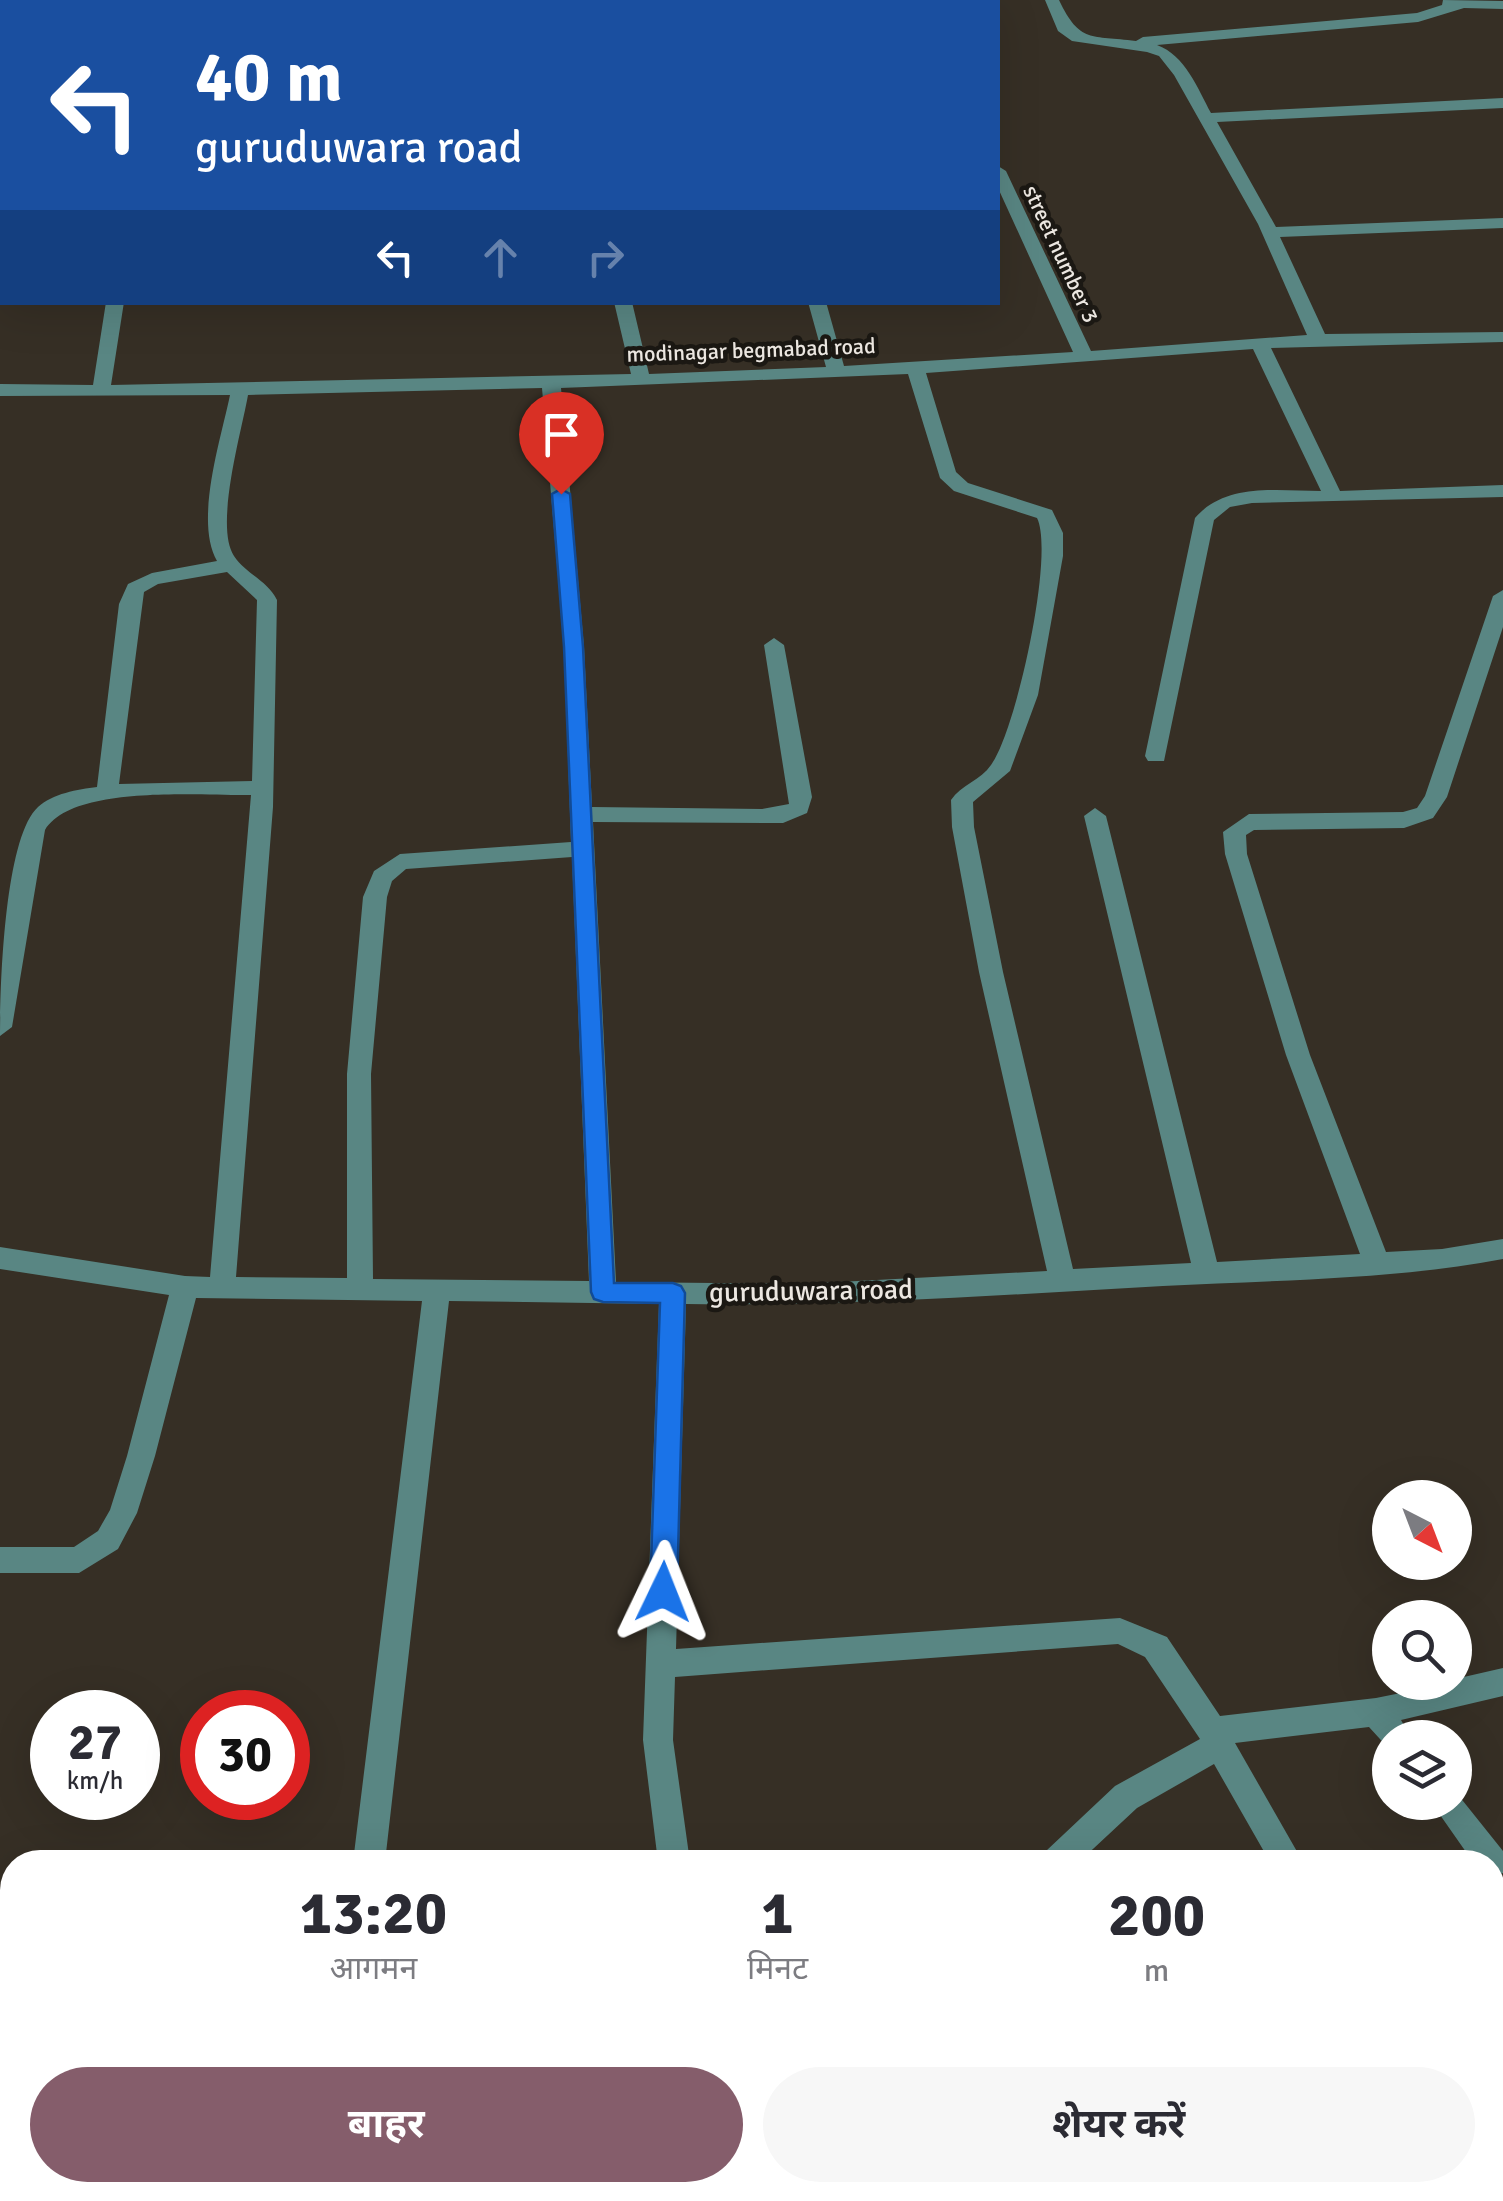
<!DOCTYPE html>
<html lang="hi">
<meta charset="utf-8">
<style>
:root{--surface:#fff;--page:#f7f7f7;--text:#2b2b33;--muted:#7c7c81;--accent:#855d6b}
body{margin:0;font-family:Signika,"Noto Sans Devanagari",sans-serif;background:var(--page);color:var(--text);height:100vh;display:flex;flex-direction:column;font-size:38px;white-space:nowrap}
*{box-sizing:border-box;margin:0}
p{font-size:32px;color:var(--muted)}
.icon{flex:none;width:55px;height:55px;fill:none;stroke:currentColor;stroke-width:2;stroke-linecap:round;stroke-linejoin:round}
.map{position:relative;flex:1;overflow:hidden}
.sheet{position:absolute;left:0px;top:1850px;width:1505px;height:352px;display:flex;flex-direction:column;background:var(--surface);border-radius:40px 40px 0 0;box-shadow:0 10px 40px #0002}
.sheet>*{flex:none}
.hud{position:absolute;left:0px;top:0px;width:1000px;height:305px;box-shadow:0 10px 40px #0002;background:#1a4fa0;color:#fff;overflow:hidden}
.needle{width:65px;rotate:138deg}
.buttons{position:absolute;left:1372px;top:1480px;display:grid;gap:20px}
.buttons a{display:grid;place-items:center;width:100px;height:100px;border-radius:50%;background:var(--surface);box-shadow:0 10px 40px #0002;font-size:50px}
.speed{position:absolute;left:30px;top:1690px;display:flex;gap:20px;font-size:50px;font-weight:700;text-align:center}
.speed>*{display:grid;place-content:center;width:130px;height:130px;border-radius:50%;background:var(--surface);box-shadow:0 10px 40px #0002;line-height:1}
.speed small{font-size:25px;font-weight:400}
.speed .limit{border:15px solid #d22;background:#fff;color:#111}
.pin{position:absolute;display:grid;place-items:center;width:85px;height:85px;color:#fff;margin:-102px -42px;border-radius:50% 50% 50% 0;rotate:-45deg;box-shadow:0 0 10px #0007}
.pin .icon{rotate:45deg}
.me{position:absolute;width:110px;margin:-55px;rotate:2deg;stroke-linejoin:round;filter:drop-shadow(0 0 8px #0008)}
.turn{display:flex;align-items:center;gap:35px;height:210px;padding:0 30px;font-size:45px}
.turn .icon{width:130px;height:130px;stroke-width:2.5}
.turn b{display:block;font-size:70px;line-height:85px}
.lanes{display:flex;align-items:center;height:95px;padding:0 30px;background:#0003;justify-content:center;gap:50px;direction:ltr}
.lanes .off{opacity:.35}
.eta{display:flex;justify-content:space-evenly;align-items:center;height:170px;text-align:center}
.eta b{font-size:60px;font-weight:700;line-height:70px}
.primary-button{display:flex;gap:20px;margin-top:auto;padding:20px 30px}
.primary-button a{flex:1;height:115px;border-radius:60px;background:var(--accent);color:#fff;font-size:40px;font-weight:700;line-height:115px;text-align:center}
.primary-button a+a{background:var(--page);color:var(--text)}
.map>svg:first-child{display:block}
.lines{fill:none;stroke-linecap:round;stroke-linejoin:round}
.minor{fill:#598683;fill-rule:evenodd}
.route{fill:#1a73e8;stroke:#114b97;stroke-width:2.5}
.labels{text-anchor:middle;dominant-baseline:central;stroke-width:9;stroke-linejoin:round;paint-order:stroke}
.far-street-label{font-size:22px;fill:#ece7e1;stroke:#1b1813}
.street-label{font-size:28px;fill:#ece7e1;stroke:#1b1813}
</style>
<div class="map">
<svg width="1503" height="2201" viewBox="0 0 1503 2201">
<rect width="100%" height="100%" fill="#362f25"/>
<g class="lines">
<g class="minor">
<rect x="356" y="0" width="14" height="2"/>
<rect x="542" y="0" width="14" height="2"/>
<rect x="714" y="0" width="14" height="2"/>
<path d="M 913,0 L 927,0 L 928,2 L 914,2 Z"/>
<path d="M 1045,0 L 1059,0 C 1080,44 1091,35 1136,41 L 1143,37 L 1417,13 L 1442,5 L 1443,0 L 1503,1 L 1503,9 L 1464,8 L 1418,22 L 1157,45 C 1185,55 1198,89 1211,113 L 1503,98 L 1503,108 L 1217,122 L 1276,227 L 1503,218 L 1503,228 L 1280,237 L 1325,334 L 1503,332 L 1503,342 L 1271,348 L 1340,491 L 1503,485 L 1503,497 L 1252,503 L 1230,507 L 1214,520 L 1164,761 L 1148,761 L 1145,756 L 1195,518 C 1226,482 1278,491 1321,491 L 1253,349 L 926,373 L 956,472 L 968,483 L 1052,510 L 1063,533 L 1063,556 L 1038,695 L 1010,771 L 973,802 L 974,827 L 1003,972 L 1073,1269 L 1191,1263 L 1084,816 L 1095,808 L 1106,816 L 1217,1262 L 1360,1254 L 1286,1055 L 1225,854 L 1223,832 L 1249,814 L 1403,812 L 1417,808 L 1425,796 L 1493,596 L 1503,590 L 1503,627 L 1447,797 L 1433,818 L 1404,828 L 1254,830 L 1246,835 L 1247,854 L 1310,1055 L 1386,1252 L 1442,1249 L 1503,1239 L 1503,1259 C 1392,1280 1276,1280 1163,1286 C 1004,1295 845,1306 686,1304 L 676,1649 L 1120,1618 L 1167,1637 L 1220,1716 L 1376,1698 L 1455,1682 L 1455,1679 L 1503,1668 L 1503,1696 L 1401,1720 L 1411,1738 L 1390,1738 L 1390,1750 L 1369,1727 L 1235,1743 L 1303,1862 L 1270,1862 L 1214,1764 L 1137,1808 L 1079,1862 L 1041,1862 L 1046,1851 L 1115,1786 L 1200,1739 L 1145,1657 L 1118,1644 L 675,1677 L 673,1740 L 690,1862 L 658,1862 L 643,1740 L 659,1304 L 449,1301 L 385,1862 L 353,1862 L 422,1301 L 196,1298 L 155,1456 L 137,1513 L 118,1549 L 79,1573 L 0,1573 L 0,1547 L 74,1547 L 98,1531 L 110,1510 L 127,1456 L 169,1295 L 0,1269 L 0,1247 L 185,1276 L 210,1277 L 251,795 C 202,796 73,784 45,830 L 12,1027 L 0,1036 C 0,989 4,838 38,807 C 52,794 78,789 97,787 L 119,604 L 128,584 L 152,573 L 217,561 C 194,521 221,439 230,395 L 0,396 L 0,384 L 93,385 L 106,302 L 124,302 L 111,385 L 631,374 L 614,302 L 632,302 L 649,374 L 826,367 L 808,302 L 826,302 L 844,366 L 1073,352 L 998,188 L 998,166 L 1006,171 L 1091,351 L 1307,335 L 1258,224 L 1174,75 L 1159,56 L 1147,52 L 1072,41 L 1058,31 ZM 908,374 L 940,478 L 954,491 L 1037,518 C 1055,554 1016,731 991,765 C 981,780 961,785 951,800 L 952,827 L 979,972 L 1047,1271 L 801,1284 L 616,1282 L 593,822 L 783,823 L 807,813 L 812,797 L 784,645 L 774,638 L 764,645 L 789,804 L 762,809 L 592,807 L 584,647 L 561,388 ZM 542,388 L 564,647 L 571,842 L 400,854 L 374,871 L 363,897 L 347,1074 L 347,1278 L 236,1277 L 273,807 L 277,600 C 267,580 246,574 234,556 C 214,526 242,430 248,395 ZM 227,572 L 257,600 L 252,781 L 119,784 L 144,592 L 158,584 ZM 572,857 L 589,1281 L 373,1279 L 371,1074 L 387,897 L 392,881 L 406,869 Z"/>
<rect x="0" y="70" width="2" height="10"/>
<path d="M 1455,1791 L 1503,1851 L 1503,1873 L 1492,1877 L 1492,1862 L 1473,1862 L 1431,1802 L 1455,1802 Z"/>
<path d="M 0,1962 L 12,1963 L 12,1995 L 0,1994 Z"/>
<path d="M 1492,2150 L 1503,2154 L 1503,2197 L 1489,2190 L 1492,2190 Z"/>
<path d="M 329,2190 L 363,2190 L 363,2201 L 327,2201 Z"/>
<path d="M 777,2190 L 812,2190 L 817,2201 L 781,2201 Z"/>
</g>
</g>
<path class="route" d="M 561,489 L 570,494 L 583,647 L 614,1283 L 673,1283 L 681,1286 L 685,1293 L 677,1592 L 673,1601 L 663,1604 L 654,1601 L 650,1592 L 660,1303 L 603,1302 L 594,1299 L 591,1292 L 564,647 L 552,494 Z"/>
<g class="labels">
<g class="far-street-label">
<text transform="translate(1061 254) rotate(65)">street number 3</text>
<text transform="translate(751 350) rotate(-2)">modinagar begmabad road</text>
</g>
<g class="street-label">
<text transform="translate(811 1291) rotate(-1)">guruduwara road</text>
</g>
</g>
</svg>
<div class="buttons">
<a><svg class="needle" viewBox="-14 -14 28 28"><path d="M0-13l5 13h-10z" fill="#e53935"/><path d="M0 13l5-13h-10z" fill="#7c7c81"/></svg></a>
<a><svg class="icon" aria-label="search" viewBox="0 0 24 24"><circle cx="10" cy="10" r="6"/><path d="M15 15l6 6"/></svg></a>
<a><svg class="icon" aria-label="layers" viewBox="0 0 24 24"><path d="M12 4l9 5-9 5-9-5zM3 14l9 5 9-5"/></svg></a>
</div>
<div class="speed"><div>27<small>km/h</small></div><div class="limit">30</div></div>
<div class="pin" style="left:561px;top:494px;background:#d93025"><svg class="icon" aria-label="arrive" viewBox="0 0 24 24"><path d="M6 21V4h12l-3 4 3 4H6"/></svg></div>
<svg class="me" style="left:663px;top:1592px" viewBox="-20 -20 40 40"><path d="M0-17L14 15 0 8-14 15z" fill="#1a73e8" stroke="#fff" stroke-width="4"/></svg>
<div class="hud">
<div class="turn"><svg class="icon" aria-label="left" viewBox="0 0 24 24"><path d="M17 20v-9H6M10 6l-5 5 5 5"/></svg><div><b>40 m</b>guruduwara road</div></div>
<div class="lanes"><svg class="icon" aria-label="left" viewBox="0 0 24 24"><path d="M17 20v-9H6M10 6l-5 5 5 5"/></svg><svg class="icon off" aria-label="ahead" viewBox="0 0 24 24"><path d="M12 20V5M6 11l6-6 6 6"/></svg><svg class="icon off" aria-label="right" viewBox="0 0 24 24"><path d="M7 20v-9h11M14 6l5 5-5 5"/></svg></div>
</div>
<section class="sheet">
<div class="eta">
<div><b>13:20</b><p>आगमन</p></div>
<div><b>1</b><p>मिनट</p></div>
<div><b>200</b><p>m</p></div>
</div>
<div class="primary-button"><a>बाहर</a><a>शेयर करें</a></div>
</section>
</div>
